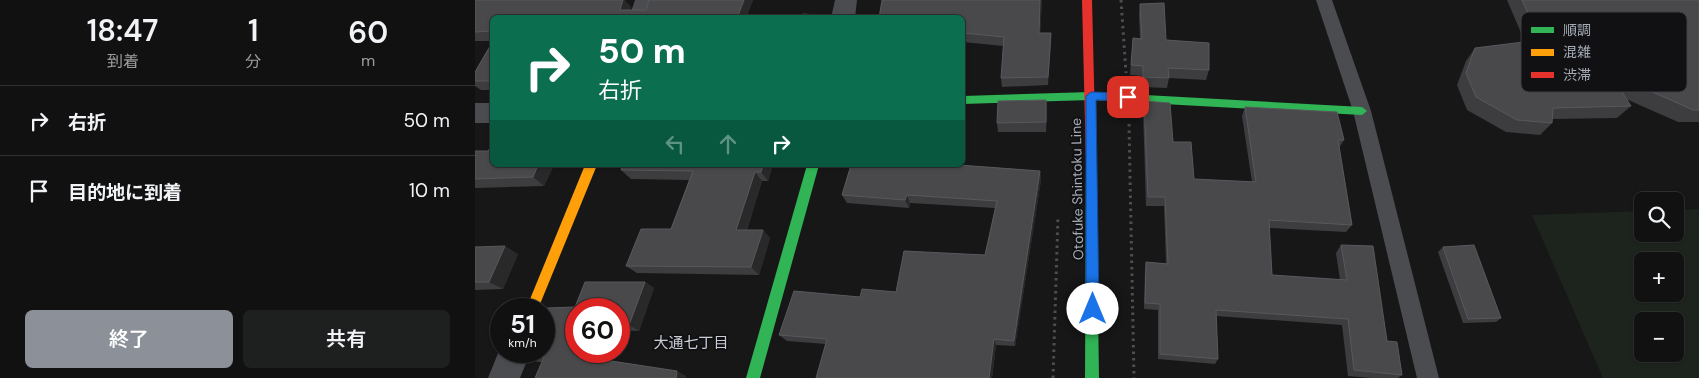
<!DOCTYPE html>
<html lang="ja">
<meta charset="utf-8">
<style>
:root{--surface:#111;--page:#1e1f1f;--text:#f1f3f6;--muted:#9c9d9f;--line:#303131;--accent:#8c9099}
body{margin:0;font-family:"DM Sans","Noto Sans JP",sans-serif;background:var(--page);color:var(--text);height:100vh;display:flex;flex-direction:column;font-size:19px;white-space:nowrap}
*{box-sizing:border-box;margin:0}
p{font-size:16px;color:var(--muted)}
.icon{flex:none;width:28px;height:28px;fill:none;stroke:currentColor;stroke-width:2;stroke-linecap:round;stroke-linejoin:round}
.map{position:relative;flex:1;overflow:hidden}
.panel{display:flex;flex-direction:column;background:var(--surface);width:475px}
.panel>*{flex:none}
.guide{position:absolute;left:15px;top:15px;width:475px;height:152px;border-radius:8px;box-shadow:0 1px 4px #0004,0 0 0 1px var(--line);background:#0b6e4f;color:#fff;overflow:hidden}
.tools{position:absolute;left:1159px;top:192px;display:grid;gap:10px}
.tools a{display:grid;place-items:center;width:50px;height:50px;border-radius:8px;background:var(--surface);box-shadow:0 1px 4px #0004,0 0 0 1px var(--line);font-size:25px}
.speed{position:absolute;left:15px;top:298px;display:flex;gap:10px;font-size:25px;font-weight:700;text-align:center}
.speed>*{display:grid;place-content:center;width:65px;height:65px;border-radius:50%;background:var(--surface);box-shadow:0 1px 4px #0004,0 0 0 1px var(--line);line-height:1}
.speed small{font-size:12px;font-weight:400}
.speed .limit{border:8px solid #d22;background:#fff;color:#111}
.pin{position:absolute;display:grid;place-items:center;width:42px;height:42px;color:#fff;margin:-21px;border-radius:10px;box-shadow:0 2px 8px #0006}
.me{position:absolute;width:55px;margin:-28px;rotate:0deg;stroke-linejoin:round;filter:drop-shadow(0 0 4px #0008)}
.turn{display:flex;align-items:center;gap:18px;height:105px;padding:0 25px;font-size:22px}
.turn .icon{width:65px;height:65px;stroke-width:2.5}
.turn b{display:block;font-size:35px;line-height:42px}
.lanes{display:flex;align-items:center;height:48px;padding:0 25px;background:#0003;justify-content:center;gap:25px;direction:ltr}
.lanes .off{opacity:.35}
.eta{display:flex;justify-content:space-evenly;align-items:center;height:85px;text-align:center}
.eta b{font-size:30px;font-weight:600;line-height:35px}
.cta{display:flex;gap:10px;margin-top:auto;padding:10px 25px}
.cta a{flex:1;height:58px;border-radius:8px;background:var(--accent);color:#fff;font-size:20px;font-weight:600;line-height:58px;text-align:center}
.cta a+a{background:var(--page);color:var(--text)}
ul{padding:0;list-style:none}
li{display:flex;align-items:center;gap:15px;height:70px;padding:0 25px;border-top:1px solid var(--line)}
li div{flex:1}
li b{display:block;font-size:19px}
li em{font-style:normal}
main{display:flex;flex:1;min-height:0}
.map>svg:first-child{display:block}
.green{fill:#1d241e;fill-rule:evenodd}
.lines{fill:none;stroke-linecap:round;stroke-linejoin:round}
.path{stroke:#4d4e52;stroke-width:3;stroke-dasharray:2.5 4;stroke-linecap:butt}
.lane{fill:#4b4c50;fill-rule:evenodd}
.street{fill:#4b4c50;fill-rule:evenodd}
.fast{fill:#30b455;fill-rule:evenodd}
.slow{fill:#ff9f0a;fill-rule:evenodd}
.jam{fill:#e5322d;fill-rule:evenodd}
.wall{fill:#3d3d3f}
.shaded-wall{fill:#29292a}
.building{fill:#49494c;stroke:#58595d}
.route{fill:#1a73e8;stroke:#114b97}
.labels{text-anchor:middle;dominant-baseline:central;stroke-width:4;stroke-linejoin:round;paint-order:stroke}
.street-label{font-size:14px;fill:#a8adb8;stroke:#111113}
.neighbourhood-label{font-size:15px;fill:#c9ccd4;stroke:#111113}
.key{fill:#111113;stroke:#3e4045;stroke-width:1}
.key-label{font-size:14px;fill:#a8adb8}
</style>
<main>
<section class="panel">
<div class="eta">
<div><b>18:47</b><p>到着</p></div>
<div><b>1</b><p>分</p></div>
<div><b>60</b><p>m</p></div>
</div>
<ul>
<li><svg class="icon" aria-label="right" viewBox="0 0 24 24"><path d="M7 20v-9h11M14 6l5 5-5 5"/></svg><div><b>右折</b></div><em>50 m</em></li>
<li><svg class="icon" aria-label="arrive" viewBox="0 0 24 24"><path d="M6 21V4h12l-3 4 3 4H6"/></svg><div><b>目的地に到着</b></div><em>10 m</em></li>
</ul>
<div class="cta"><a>終了</a><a>共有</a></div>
</section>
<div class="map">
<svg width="1224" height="378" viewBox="0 0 1224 378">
<rect width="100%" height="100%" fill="#171717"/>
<path class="green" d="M 1224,209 L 1224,378 L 1128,378 L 1057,215 L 1167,211 L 1168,234 L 1200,234 L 1200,210 ZM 1168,261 L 1200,261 L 1200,294 L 1168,294 ZM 1168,321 L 1200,321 L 1200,354 L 1168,354 Z"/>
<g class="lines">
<g class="path">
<path d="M 646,0 L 651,73"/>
<path d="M 654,124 L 659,378"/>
<path d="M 578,378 L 583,216"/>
</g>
<path class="lane" d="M 841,0 L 857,0 L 896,111 L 964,378 L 942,378 L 878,111 Z"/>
<g class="street">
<path d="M 160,0 L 182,0 L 178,18 L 154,18 Z"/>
<path d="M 360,0 L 382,0 L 380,18 L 356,18 Z"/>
<rect x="0" y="103" width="18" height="20"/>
<path d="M 26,346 L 26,351 L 56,351 L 45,378 L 13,378 Z"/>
</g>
<g class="fast">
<path d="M 616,92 L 887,107 L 892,111 L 887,115 L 616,100 L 488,104 L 488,96 Z"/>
<path d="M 616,159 L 620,161 L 621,164 L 624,378 L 610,378 L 611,164 L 612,161 Z"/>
<path d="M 332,165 L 344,165 L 285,378 L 271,378 Z"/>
</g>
<path class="slow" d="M 110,165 L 122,165 L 63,309 L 51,309 Z"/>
<path class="jam" d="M 607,0 L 617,0 L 621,164 L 620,167 L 612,167 L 611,164 Z"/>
</g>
<g class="wall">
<path d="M 0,0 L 156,7 L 155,10 L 171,10 L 174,0 L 278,0 L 271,18 L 18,18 L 18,41 L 0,41 Z"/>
<path d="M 567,0 L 565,33 L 576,42 L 573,85 L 527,87 L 526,78 L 528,46 L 488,42 L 488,18 Z"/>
<path d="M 1032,0 L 1224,0 L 1224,122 L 1203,122 L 1151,99 L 1156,106 L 1142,118 L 1077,119 L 1077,123 L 1065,135 L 1031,132 L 992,110 L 982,85 L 991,61 L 1000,48 L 1050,42 Z"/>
<path d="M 665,4 L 691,40 L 734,70 L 731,80 L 694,78 L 692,88 L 667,87 L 667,76 L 655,75 L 658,38 L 665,39 L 664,15 Z"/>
<path d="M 18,41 L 18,90 L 6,90 L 0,86 L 0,72 Z"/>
<path d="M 571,100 L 572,109 L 571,132 L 523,132 L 522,123 Z"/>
<path d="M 669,101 L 698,142 L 719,179 L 777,182 L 767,116 L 770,107 L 869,140 L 864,148 L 877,225 L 871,232 L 794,228 L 797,275 L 865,280 L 861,253 L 866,245 L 912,341 L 927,375 L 923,378 L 896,378 L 873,376 L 867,325 L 741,316 L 743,359 L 740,364 L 683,359 L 683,310 L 669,309 L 670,270 L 671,262 L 691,264 L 689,206 L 671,206 L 668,111 Z"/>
<path d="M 0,151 L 13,151 L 79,165 L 69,186 L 0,188 Z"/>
<path d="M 148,165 L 298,165 L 293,181 L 287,181 L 272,230 L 288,230 L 295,238 L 284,275 L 162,273 L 151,266 L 196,229 L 214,180 L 156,179 L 146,170 Z"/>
<path d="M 373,165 L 484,165 L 565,171 L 566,180 L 540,346 L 521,345 L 517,378 L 341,378 L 351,344 L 312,341 L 304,335 L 385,297 L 421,292 L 510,255 L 520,208 L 435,203 L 434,208 L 372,203 L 367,195 L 375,168 Z"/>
<path d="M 0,247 L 43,254 L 28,289 L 0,290 Z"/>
<path d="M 968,247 L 1026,318 L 1021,322 L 988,323 L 963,252 Z"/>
<path d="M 170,282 L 179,288 L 164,331 L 144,330 L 144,309 L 101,309 L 101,351 L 135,351 L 134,360 L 211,376 L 210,378 L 60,378 L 67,362 L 63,362 L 51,357 L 100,307 Z"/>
</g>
<g class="shaded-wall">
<path d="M 148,0 L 150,0 L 156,7 L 153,18 L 145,10 Z"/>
<path d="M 269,0 L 278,0 L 271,18 L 262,18 Z"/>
<path d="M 565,0 L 567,0 L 565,42 L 564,33 Z"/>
<path d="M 576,33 L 576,42 L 573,85 L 573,77 Z"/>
<path d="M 571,100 L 572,109 L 571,132 Z"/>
<path d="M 63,165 L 79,165 L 69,186 L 58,177 Z"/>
<path d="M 288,165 L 298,165 L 293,181 L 286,172 Z"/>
<path d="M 565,171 L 566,180 L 540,346 L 539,341 Z"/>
<path d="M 280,172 L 287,181 L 269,238 L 261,230 Z"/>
<path d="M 432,195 L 435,203 L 434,208 L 430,200 Z"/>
<path d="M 288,230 L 295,238 L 284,275 L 276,267 Z"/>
<path d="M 30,246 L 43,254 L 28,289 L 14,282 Z"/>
<path d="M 170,282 L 179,288 L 164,331 L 154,325 Z"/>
<path d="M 519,339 L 521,345 L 517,378 L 514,378 Z"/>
<path d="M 123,351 L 135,351 L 133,364 L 123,359 Z"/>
<path d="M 202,371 L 211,376 L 210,378 L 201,378 Z"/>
</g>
<g class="building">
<path d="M 0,0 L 148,0 L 145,10 L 171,10 L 174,0 L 269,0 L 262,18 L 18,18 L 18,31 L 0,32 Z"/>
<path d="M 407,0 L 565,0 L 564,33 L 576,33 L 573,77 L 526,78 L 529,37 L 488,33 L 488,18 L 404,18 Z"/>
<path d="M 1047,0 L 1224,0 L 1224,110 L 1218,110 L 1135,73 L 1156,106 L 1078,108 L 1077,123 L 1042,120 L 1001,97 L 991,73 L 1000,48 L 1065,40 Z"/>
<path d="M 689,3 L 691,40 L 734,43 L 734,70 L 693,68 L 694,78 L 668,77 L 668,66 L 656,65 L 658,38 L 667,39 L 665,4 Z"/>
<path d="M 328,14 L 391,18 L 327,18 Z"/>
<path d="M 18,41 L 18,81 L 0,81 L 0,72 Z"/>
<path d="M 571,100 L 571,122 L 522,123 L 523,101 Z"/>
<path d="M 669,101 L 695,103 L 698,142 L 716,142 L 719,179 L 781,182 L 770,107 L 862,112 L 869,140 L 863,140 L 877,225 L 794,220 L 797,275 L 872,280 L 866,245 L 898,246 L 912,341 L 922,342 L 927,375 L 879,370 L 873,319 L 741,310 L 743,359 L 685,354 L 685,304 L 670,303 L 671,262 L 693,264 L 690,197 L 673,197 Z"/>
<path d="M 18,143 L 18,165 L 63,165 L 58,177 L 0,179 L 0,151 L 13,151 Z"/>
<path d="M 148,165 L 288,165 L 286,172 L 280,172 L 261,230 L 288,230 L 276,267 L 151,266 L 166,229 L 196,229 L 218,171 L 146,170 Z"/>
<path d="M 376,165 L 484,165 L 565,171 L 539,341 L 519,339 L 514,378 L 341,378 L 352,339 L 304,335 L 319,291 L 385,297 L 387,289 L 421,292 L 429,251 L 510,255 L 522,201 L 432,195 L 430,200 L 367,195 Z"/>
<path d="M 999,245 L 1026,318 L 993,319 L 968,247 Z"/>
<path d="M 30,246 L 14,282 L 0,282 L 0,247 Z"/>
<path d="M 110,282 L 170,282 L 154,325 L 144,325 L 144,309 L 101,309 L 101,351 L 123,351 L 123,359 L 202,371 L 201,378 L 60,378 L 69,357 L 51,357 L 53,351 L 69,351 L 69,316 L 72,308 L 100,307 Z"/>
</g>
<path class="route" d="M 616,92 L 653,93 L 658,97 L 653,101 L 621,100 L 624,309 L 622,313 L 618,315 L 613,313 L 611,309 L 611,96 Z"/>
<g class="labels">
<g class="street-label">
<text transform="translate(602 189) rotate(-91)">Otofuke Shintoku Line</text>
</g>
<g class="neighbourhood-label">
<text x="216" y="343">大通七丁目</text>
</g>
</g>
<rect x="1046" y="12" width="166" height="80" rx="8" class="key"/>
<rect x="1056" y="27" width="23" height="6" fill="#30b455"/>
<rect x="1056" y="49" width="23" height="7" fill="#ff9f0a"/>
<rect x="1056" y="72" width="23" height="6" fill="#e5322d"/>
<g class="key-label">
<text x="1088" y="35">順調</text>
<text x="1088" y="57">混雑</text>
<text x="1088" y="80">渋滞</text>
</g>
</svg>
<div class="tools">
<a><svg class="icon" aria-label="search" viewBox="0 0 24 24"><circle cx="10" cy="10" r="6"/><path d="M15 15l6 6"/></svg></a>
<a>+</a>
<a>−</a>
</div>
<div class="speed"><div>51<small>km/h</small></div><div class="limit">60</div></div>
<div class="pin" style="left:653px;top:97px;background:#d93025"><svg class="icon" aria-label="arrive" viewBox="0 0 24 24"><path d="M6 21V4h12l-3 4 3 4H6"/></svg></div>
<svg class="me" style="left:618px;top:309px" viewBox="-20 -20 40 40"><circle r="19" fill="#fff"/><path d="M0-13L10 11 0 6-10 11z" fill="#1a73e8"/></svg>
<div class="guide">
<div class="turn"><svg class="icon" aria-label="right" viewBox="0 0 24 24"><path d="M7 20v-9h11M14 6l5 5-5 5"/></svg><div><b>50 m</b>右折</div></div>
<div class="lanes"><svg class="icon off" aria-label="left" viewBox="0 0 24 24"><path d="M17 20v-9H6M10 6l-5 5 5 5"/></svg><svg class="icon off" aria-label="ahead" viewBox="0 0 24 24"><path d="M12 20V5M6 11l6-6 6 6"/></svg><svg class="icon" aria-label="right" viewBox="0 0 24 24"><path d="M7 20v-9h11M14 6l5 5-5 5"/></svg></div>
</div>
</div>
</main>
